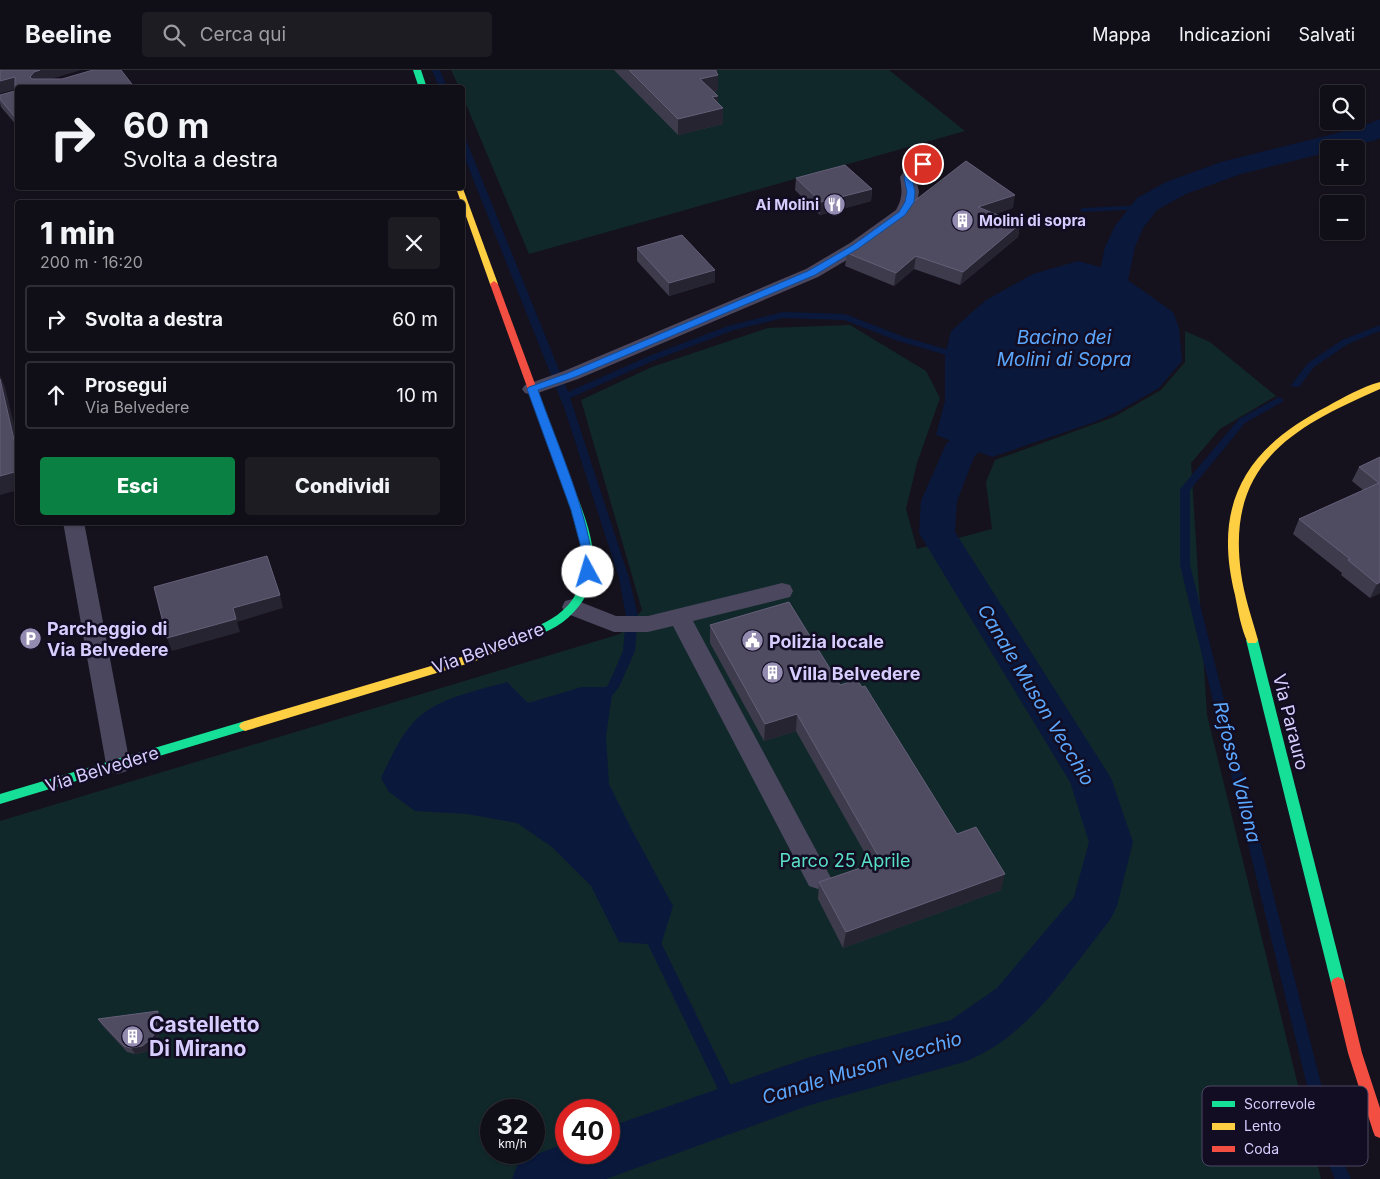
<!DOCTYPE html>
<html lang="it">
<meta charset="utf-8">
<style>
:root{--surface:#100e16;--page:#1e1c23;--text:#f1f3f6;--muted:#9c9ca1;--line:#302e35;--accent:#0b8043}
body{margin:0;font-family:Inter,sans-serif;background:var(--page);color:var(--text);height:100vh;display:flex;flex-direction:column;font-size:19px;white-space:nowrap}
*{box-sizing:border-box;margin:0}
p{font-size:16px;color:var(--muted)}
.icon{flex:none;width:28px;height:28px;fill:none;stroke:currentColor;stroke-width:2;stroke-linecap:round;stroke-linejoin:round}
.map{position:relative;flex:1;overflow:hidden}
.panel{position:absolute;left:15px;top:130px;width:450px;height:325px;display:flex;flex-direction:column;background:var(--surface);border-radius:5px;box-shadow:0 1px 4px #0004,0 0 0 1px var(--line)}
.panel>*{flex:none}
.top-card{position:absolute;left:15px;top:15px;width:450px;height:105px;border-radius:5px;box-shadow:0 1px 4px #0004,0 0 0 1px var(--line);background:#100e16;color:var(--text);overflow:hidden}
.buttons{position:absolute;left:1320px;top:15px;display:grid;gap:10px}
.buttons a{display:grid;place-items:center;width:45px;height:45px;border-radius:5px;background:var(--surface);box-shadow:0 1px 4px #0004,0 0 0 1px var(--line);font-size:25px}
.speed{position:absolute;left:480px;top:1029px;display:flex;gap:10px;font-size:25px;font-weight:700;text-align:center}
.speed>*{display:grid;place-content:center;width:65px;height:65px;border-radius:50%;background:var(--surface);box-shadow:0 1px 4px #0004,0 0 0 1px var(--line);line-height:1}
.speed small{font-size:12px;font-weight:400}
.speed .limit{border:8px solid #d22;background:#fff;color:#111}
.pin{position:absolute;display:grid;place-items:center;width:42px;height:42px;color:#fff;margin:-21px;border:2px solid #fff;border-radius:50%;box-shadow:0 1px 5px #0007}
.me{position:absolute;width:55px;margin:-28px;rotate:354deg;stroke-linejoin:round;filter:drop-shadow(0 0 4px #0008)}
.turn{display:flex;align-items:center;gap:18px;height:105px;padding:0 25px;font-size:22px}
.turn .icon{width:65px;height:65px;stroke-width:2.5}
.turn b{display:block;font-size:35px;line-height:42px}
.round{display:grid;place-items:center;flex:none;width:52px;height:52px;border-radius:5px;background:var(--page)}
.headline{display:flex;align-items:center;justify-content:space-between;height:85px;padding:0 25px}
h1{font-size:30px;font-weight:800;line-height:38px}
.primary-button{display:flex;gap:10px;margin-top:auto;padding:10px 25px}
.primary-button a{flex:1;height:58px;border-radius:5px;background:var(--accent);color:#fff;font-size:20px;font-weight:800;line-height:58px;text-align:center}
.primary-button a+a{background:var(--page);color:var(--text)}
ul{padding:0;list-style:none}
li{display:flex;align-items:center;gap:15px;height:68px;margin:0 10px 8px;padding:0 15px;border:2px solid var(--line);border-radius:5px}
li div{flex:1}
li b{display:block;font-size:19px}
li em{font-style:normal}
header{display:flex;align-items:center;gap:30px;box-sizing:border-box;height:70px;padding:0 25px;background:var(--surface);border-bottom:1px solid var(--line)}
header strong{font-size:24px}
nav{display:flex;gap:28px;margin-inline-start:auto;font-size:18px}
.search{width:350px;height:45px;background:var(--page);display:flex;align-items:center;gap:12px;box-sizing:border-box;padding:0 18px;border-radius:5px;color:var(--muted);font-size:19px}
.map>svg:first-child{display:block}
.green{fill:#11282a;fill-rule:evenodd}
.water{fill:#0a183c}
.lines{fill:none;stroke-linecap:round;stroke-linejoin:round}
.stream{fill:#0a183c;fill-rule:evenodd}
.canal{fill:#0a183c;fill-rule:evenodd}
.lane{fill:#4a475e;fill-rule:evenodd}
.fast{fill:#16e098;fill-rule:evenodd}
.slow{fill:#ffcf43;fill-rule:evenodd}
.jam{fill:#f24e42;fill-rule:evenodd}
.wall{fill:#3e3b4c}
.shaded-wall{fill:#272431}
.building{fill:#4f4b60;stroke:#645f79}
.route{fill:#1a73e8;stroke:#114b97}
.labels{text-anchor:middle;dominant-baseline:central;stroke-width:5;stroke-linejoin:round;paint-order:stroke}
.far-poi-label{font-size:15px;font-weight:bold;fill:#d7ceff;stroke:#120d22;text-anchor:end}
.poi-label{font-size:18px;font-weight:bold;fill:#d7ceff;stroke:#120d22;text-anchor:start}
.street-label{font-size:18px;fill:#d7ceff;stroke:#120d22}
.park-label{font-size:18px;fill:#5adfc7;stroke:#120d22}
.water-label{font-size:19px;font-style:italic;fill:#5ca8ff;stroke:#120d22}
.near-poi-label{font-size:21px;font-weight:bold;fill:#d7ceff;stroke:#120d22;text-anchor:start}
.key{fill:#120d22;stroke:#4d4764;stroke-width:1}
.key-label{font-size:14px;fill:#d7ceff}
</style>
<header>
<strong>Beeline</strong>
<div class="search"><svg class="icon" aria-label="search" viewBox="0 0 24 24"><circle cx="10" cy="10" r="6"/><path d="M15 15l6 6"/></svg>Cerca qui</div>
<nav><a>Mappa</a><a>Indicazioni</a><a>Salvati</a></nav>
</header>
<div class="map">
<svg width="1380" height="1109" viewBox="0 0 1380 1109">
<rect width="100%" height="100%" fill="#15121d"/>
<g class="green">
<path d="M 451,0 L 889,0 L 965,61 L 529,184 L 463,27 L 462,18 L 459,17 Z"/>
<path d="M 850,255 L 926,301 L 940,328 L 917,393 L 906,439 L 917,479 L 992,459 L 986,412 L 995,390 L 1114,347 L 1161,320 L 1185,292 L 1185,261 L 1210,272 L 1276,326 L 1220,359 L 1191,393 L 1207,645 L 1321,1109 L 0,1109 L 0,751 L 620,564 L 642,540 L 581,330 L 652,297 L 768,258 ZM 491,1040 L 534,1040 L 534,1082 L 491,1082 ZM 566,1040 L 609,1040 L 609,1082 L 566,1082 Z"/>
</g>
<g class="water">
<path d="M 1078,191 L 1115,201 L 1173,242 L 1179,258 L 1182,291 L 1159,318 L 1121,340 L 1095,352 L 992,387 L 936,365 L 945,331 L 945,286 L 951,261 L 986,230 L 1033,204 Z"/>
<path d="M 507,612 L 528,633 L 582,617 L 613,617 L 606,667 L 609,714 L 633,762 L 673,836 L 661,875 L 619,872 L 591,816 L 552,777 L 517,753 L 467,744 L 415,741 L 389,722 L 381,708 C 390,690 398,670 412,654 C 434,628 476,621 507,612 Z"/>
</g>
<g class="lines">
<g class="stream">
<path d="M 432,0 L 440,0 L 447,18 L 439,18 Z"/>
<path d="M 462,68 L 466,70 L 568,322 L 649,286 L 728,256 L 783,242 L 845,244 L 904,267 L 963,284 L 965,286 L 960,289 L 898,271 L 844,250 L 783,248 L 734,260 L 655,290 L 570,328 L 629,508 L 638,546 L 635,581 L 619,617 L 607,632 L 599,632 L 597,629 L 608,615 L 623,581 L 626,546 L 619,508 L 565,340 L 462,81 Z"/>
<path d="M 1144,135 L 1147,135 L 1147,139 L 1083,142 L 1079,140 L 1083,138 Z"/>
<path d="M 1380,255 L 1380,261 L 1348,274 L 1314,297 L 1299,317 L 1293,317 L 1291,315 L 1308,293 L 1342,270 Z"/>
<path d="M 1279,327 L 1284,330 L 1282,332 L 1245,353 L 1190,420 L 1190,495 L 1338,1081 L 1351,1109 L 1335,1109 L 1323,1081 L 1180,495 L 1180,419 L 1239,349 Z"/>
<path d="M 649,856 L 654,858 L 739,1032 L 741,1037 L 739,1042 L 734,1044 L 729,1042 L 642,862 L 644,858 Z"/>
</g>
<g class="canal">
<path d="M 1380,49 L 1380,68 L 1376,70 L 1340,79 L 1329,79 L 1329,82 L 1241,104 L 1186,124 L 1157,140 L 1143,158 L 1135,177 L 1128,210 L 1100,253 L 1089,255 L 1078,253 L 1073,246 L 1098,210 L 1105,177 L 1115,156 L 1137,128 L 1166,112 L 1221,92 L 1358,58 Z"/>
<path d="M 1001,329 L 1013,333 L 1018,340 L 1013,347 L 974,387 L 957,431 L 955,462 L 1111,708 L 1133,772 L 1117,836 L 1110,850 C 1068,902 1029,967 964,992 L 810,1035 L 606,1109 L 512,1109 L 519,1091 L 566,1073 L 566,1082 L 609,1082 L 609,1057 L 810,987 L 951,950 L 997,918 L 1074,827 L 1089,772 L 1070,712 L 919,463 L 921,431 L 946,374 L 989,333 Z"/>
</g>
<g class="lane">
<path d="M 923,89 L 929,91 L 931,94 L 916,107 L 919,122 L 917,132 L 908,147 L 862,181 L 818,207 L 578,309 L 532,325 L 525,323 L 522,319 L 525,315 L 564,301 L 806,199 L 850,173 L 896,140 C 903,128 902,120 900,107 L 907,97 Z"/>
<path d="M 63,452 L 84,452 L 130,694 L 127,701 L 118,704 L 109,701 L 106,694 Z"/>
<path d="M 782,513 L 790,515 L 793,521 L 790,527 L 693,551 L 831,808 L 827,816 L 818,819 L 809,816 L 673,556 L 648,562 L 614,562 L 565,543 L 562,537 L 565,531 L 573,529 L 616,546 L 648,546 Z"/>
</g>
<g class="fast">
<path d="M 413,0 L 421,0 L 427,18 L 419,18 Z"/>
<path d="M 563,400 L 568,403 C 584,445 610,496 579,536 C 565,554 549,562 528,568 L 522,564 L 524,561 C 612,533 581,467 558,403 Z"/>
<path d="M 1252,566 L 1258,570 L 1345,913 L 1343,917 L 1338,919 L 1333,917 L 1331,913 L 1246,570 Z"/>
<path d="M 245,651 L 249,653 L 251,656 L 249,659 L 0,734 L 0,724 Z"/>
</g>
<g class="slow">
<path d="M 462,116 L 498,214 L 497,216 L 491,216 L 490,214 L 456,118 Z"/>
<path d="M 1380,312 L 1380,319 C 1291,358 1226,394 1241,503 C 1244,526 1252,548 1258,570 L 1256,573 L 1248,573 C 1241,559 1238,540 1235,525 C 1212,433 1246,378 1328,336 C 1344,327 1362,317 1380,312 Z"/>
<path d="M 528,560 L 534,564 L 532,567 L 473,592 L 245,661 L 241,659 L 239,656 L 241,653 L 245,651 L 465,586 Z"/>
</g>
<g class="jam">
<path d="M 494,211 L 498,214 L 568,403 L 567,405 L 563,406 L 558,403 L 490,214 Z"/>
<path d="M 1338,907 L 1343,909 L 1345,913 L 1362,983 L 1380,1038 L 1380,1068 L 1375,1066 L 1373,1061 L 1348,983 L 1331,913 L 1333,909 Z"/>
</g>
</g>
<g class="wall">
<path d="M 0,0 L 52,9 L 62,9 L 121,0 L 18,18 L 18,57 L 1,37 L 0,33 L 0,25 L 15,21 L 15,19 L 0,23 Z"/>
<path d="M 614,0 L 717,0 L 718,21 L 714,22 L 717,33 L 723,54 L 678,65 Z"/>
<path d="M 796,108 L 872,119 L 871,131 L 820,145 L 795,120 Z"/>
<path d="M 1013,138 L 995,144 L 1020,154 L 1018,167 L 960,215 L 914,199 L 894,216 L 845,196 L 847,183 Z"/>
<path d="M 637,178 L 715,212 L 669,226 L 637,191 Z"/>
<path d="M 1380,387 L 1380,523 L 1370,528 L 1341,505 L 1342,503 L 1293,464 L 1299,449 L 1363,420 L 1352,411 L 1359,397 Z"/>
<path d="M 710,555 L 840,615 L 1001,820 L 843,878 L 818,829 L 819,812 L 871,794 L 796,661 L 764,671 L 710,573 Z"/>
<path d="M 158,941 L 161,947 L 158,968 L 154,975 L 145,982 L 135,984 L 127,982 L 102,955 L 98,949 Z"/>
</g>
<g class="shaded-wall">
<path d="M 40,0 L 81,0 L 38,13 L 30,7 L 34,2 Z"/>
<path d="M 718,5 L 718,21 L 700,26 L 700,9 Z"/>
<path d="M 15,7 L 18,19 L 0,23 L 0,11 Z"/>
<path d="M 718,26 L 717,39 L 723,38 L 723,54 L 678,65 L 678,49 L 712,27 Z"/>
<path d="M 872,119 L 871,131 L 820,145 L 821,132 Z"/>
<path d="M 1015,125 L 1013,138 L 976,150 L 978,137 Z"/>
<path d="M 1020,154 L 1018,167 L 960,215 L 963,202 Z"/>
<path d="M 916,186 L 914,199 L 894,216 L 896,203 Z"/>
<path d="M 715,200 L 715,212 L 669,226 L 669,213 Z"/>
<path d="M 0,305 L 5,317 L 18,371 L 18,387 L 0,309 Z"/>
<path d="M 18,401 L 18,420 L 0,425 L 0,406 Z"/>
<path d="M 1380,512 L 1380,523 L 1370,528 L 1377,514 Z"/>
<path d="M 280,525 L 283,538 L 237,552 L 240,562 L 172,581 L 167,568 L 233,538 Z"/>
<path d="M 797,644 L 796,661 L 764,671 L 765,654 Z"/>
<path d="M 1005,804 L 1001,820 L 843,878 L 846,862 Z"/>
<path d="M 158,941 L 161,947 L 158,968 L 154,975 L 145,982 L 135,984 L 131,978 Z"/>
</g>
<g class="building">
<path d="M 0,0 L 40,0 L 34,2 L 30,7 L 32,9 L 62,9 L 93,0 L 121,0 L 135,18 L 18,18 L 18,51 L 0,29 L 0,25 L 15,21 L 15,7 L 0,11 Z"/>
<path d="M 629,0 L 715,0 L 718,5 L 700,9 L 718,26 L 712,27 L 723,38 L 678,49 Z"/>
<path d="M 966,91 L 1015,125 L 978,137 L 1020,154 L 963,202 L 916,186 L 896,203 L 847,183 Z"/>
<path d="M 845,95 L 872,119 L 821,132 L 796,108 Z"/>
<path d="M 682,165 L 715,200 L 669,213 L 637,178 Z"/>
<path d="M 0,309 L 18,387 L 18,401 L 0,406 Z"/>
<path d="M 1380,387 L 1380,512 L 1377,514 L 1348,490 L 1350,489 L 1299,449 L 1379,413 L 1359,397 Z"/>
<path d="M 267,486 L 280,525 L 233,538 L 236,549 L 167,568 L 154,517 Z"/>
<path d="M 789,532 L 840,615 L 857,610 L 862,617 L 865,616 L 957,764 L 976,757 L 1005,804 L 846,862 L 819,812 L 881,791 L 797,644 L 765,654 L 710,555 Z"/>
<path d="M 158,941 L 155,962 L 151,969 L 142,976 L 131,978 L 124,976 L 98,949 Z"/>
</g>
<path class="route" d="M 923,91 L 926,92 L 926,95 L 916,101 L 912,107 L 915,122 L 914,132 L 905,145 L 859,178 L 815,205 L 575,307 L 538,320 C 558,377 589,443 594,502 L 592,505 L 585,505 L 582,481 L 571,440 L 527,319 L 529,317 L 568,303 L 808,201 L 853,175 L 899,142 L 905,132 L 907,122 L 904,107 L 910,98 Z"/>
<defs>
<symbol id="restaurant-disc" viewBox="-11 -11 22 22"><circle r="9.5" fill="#938cb0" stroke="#120d22"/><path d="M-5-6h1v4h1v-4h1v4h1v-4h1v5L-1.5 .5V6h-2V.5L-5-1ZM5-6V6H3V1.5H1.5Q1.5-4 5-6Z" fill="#fff"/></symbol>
<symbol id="building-disc" viewBox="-11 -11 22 22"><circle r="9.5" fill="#938cb0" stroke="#120d22"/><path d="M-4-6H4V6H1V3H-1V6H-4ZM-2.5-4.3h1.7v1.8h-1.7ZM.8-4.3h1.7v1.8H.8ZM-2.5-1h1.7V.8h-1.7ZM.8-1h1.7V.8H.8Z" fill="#fff"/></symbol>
<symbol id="parking-disc" viewBox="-11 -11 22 22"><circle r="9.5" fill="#938cb0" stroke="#120d22"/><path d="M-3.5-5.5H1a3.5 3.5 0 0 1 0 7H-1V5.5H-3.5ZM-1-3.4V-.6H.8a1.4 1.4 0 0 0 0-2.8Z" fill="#fff"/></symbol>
<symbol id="civic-disc" viewBox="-11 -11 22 22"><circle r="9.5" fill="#938cb0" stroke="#120d22"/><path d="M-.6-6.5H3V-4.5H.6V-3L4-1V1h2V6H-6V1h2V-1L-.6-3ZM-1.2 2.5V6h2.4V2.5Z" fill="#fff"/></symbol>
</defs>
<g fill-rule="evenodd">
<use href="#restaurant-disc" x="822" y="122" width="25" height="25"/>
<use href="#building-disc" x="950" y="138" width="25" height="25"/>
<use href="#parking-disc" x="18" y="556" width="25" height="25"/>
<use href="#civic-disc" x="740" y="558" width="25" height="25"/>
<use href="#building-disc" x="760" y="590" width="25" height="25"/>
<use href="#building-disc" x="120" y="954" width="25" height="25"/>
</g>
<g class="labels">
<g class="far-poi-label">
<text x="819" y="134">Ai Molini</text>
<text x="979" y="150" text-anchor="start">Molini di sopra</text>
</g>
<g class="poi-label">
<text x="47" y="558">Parcheggio di<tspan x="47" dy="21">Via Belvedere</tspan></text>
<text x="769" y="571">Polizia locale</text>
<text x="789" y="603">Villa Belvedere</text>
</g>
<g class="street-label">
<text transform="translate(488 578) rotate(-20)">Via Belvedere</text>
<text transform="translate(1291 652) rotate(76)">Via Parauro</text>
<text transform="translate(102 699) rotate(-17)">Via Belvedere</text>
</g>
<g class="park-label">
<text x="845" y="790">Parco 25 Aprile</text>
</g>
<g class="water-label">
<text x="1064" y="267">Bacino dei<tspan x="1064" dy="22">Molini di Sopra</tspan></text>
<text transform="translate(1036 625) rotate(59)">Canale Muson Vecchio</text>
<text transform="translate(1237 702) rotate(76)">Refosso Vallona</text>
<text transform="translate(862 998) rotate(-17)">Canale Muson Vecchio</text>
</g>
<g class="near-poi-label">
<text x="149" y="954">Castelletto<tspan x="149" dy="24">Di Mirano</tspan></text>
</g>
</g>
<rect x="1202" y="1016" width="166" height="80" rx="8" class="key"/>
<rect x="1212" y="1031" width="23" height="6" fill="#16e098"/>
<rect x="1212" y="1053" width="23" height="7" fill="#ffcf43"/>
<rect x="1212" y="1076" width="23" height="6" fill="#f24e42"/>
<g class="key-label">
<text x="1244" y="1039">Scorrevole</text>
<text x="1244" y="1061">Lento</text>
<text x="1244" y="1084">Coda</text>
</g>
</svg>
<div class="buttons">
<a><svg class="icon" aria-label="search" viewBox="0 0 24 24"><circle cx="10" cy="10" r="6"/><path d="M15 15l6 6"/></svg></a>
<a>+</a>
<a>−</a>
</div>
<div class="speed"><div>32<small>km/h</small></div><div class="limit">40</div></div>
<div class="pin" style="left:923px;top:94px;background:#d93025"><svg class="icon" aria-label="arrive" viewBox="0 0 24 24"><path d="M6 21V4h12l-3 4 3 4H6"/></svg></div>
<svg class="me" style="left:588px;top:502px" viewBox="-20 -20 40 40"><circle r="19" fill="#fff"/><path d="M0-13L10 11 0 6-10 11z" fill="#1a73e8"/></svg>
<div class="top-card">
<div class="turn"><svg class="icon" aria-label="right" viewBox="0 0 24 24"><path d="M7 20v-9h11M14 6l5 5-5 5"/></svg><div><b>60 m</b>Svolta a destra</div></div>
</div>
<section class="panel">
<div class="headline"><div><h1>1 min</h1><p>200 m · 16:20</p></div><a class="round"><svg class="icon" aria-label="close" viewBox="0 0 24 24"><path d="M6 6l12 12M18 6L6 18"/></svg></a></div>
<ul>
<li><svg class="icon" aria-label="right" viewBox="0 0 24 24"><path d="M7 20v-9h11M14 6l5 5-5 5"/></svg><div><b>Svolta a destra</b></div><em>60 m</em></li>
<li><svg class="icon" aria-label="ahead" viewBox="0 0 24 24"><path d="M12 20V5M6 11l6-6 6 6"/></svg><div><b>Prosegui</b><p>Via Belvedere</p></div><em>10 m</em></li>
</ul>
<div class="primary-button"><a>Esci</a><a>Condividi</a></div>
</section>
</div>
